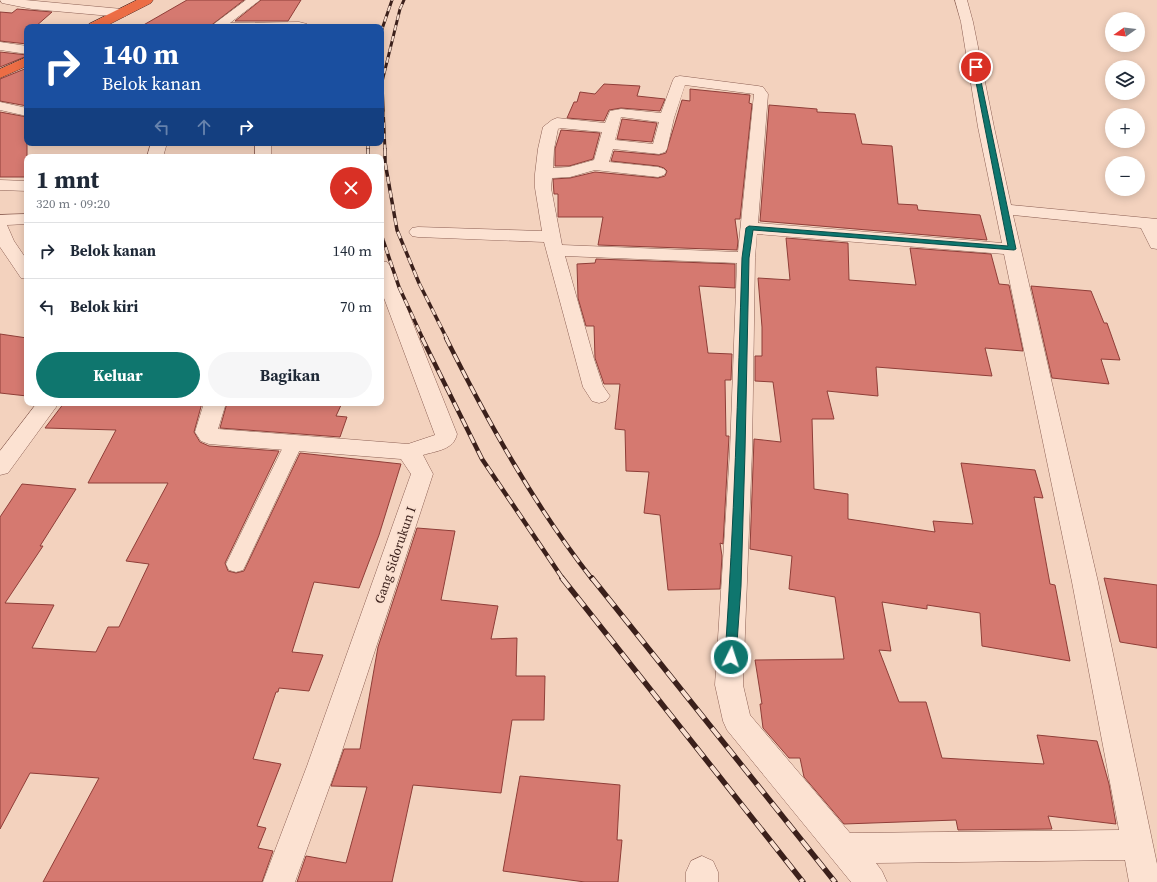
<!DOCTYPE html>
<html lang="id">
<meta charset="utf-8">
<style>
:root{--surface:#fff;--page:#f6f6f7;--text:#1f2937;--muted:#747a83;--line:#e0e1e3;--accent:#0f766e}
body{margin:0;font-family:"Source Serif 4",serif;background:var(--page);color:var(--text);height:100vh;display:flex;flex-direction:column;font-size:15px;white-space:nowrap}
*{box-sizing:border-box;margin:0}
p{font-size:13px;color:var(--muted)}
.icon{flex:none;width:22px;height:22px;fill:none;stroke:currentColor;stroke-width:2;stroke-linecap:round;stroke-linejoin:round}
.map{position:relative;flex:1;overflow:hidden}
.drawer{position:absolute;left:24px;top:154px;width:360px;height:252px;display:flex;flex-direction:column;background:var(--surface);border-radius:8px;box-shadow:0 2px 10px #0003}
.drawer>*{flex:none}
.banner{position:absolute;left:24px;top:24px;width:360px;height:122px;border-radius:8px;box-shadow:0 2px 10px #0003;background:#1a4fa0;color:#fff;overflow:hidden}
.needle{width:26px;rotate:256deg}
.buttons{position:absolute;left:1105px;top:12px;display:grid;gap:8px}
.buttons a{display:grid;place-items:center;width:40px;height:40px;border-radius:50%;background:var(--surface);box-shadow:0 2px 10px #0003;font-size:20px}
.pin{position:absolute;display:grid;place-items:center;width:34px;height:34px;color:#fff;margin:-17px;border:2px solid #fff;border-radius:50%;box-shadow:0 1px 4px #0007}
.me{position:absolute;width:44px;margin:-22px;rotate:4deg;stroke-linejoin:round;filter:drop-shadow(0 0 3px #0008)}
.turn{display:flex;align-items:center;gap:14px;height:84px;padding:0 12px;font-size:18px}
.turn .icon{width:52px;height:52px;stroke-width:2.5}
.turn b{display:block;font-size:28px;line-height:34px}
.lanes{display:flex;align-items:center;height:38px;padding:0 12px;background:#0003;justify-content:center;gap:20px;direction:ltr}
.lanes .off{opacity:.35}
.round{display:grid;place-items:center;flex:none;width:42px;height:42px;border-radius:21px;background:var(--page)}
.summary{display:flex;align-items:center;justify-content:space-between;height:68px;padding:0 12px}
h1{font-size:24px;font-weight:700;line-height:30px}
.action{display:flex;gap:8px;margin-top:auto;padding:8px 12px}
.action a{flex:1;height:46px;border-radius:24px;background:var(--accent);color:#fff;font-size:16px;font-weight:700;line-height:46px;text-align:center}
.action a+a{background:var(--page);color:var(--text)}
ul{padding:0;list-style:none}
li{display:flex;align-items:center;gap:12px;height:56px;padding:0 12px;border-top:1px solid var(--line)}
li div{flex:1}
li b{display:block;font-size:15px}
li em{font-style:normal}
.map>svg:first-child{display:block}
.building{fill:#d57970;stroke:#8f3e38}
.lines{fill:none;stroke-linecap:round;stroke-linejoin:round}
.lane-casing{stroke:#8d6155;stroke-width:1}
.street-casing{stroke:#8d6155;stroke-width:1}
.highway-casing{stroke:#5a312a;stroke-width:1}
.lane{fill:#fce2d2;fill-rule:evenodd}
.street{fill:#fce2d2;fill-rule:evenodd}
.highway{fill:#ec6d45;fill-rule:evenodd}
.rail-far3-casing{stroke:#3b201b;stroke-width:3}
.rail-far2-casing{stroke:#3b201b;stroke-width:3.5}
.rail-far1-casing{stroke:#3b201b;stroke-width:4.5}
.rail-casing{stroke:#3b201b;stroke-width:5.5}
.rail-far3{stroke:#f9dfcf;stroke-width:2;stroke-dasharray:5.5;stroke-linecap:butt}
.rail-far2{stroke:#f9dfcf;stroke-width:2.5;stroke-dasharray:7;stroke-linecap:butt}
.rail-far1{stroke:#f9dfcf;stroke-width:3;stroke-dasharray:9;stroke-linecap:butt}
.rail{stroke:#f9dfcf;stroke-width:4;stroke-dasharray:12;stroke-linecap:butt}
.route{fill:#0f766e;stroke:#0a4d48}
.labels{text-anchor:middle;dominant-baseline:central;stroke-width:3.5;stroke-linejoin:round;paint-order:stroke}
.street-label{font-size:13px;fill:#3b201b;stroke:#f9dfcf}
</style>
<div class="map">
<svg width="1157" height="882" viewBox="0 0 1157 882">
<rect width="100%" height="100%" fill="#f3d2be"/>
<g class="building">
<path d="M 187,0 L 244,0 L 209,27 L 140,27 Z"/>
<path d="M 261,0 L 301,0 L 288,21 L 235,21 Z"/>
<path d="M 17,9 L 52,12 L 35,27 L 27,27 L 27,44 L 0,41 L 0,12 L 12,13 Z"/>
<path d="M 0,52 L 27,55 L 27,56 L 0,67 Z"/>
<path d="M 27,68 L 27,106 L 0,101 L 0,79 Z"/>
<path d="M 604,84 L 640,86 L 637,96 L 665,99 L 660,111 L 621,108 L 609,110 L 604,121 L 567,118 L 574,102 L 577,102 L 580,92 L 595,94 Z"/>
<path d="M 690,89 L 750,95 L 749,103 L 752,104 L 740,219 L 735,219 L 738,241 L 737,250 L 598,245 L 603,217 L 558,217 L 558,194 L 554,194 L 553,179 L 570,178 L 595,172 L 658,178 L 665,176 L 667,171 L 664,168 L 658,166 L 611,161 L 614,151 L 659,155 L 666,153 L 682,100 L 690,101 Z"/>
<path d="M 769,105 L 817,109 L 817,112 L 855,114 L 862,144 L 892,146 L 898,204 L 917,205 L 918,210 L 980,215 L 987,240 L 760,221 Z"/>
<path d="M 0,112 L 27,117 L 27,177 L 0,177 Z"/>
<path d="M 622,119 L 657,123 L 652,142 L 617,139 Z"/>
<path d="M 561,130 L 600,133 L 593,159 L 569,166 L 555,166 L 555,149 Z"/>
<path d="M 786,238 L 848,243 L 849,280 L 916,285 L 910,248 L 991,254 L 999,284 L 1009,285 L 1023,351 L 985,348 L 992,376 L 876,367 L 878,396 L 827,391 L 834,419 L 812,419 L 814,489 L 848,494 L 848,519 L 935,532 L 933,521 L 973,524 L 961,463 L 1035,470 L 1043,498 L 1034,497 L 1050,584 L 1055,585 L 1070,661 L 982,646 L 980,613 L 927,605 L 927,609 L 882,602 L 891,651 L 879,650 L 899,702 L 926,702 L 942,758 L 1044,764 L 1037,735 L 1097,741 L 1109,784 L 1116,824 L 1048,816 L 1052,829 L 958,830 L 956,820 L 844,824 L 804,777 L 800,758 L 789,758 L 763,728 L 760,704 L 762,704 L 755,660 L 844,659 L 835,597 L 789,589 L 792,556 L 750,549 L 754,439 L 781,442 L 773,382 L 755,381 L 755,356 L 762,356 L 762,327 L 758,278 L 790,280 Z"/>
<path d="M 596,259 L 735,264 L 735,288 L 699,286 L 708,353 L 732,354 L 731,380 L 725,380 L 726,436 L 729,436 L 723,544 L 720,543 L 722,556 L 720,589 L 668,590 L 660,515 L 644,513 L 649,472 L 626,471 L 625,430 L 615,429 L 620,384 L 604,384 L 595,358 L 594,326 L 586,326 L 578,298 L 577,264 L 595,263 Z"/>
<path d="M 1031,286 L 1091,291 L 1104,323 L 1107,323 L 1120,360 L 1101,359 L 1109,384 L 1052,378 Z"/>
<path d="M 0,334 L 27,338 L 27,396 L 0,393 Z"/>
<path d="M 64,403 L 202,403 L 194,432 L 200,442 L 209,446 L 279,451 L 225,563 L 228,571 L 236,573 L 244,571 L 300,453 L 401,464 L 379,535 L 359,588 L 314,582 L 292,652 L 323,655 L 309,691 L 279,688 L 278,692 L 276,692 L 253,759 L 281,764 L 257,826 L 266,828 L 258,848 L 273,851 L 262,882 L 43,882 L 99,778 L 30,773 L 0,829 L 0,517 L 22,484 L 76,489 L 40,546 L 43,546 L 5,603 L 54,605 L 32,648 L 96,652 L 108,627 L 119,627 L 149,564 L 126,561 L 168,483 L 88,483 L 116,430 L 45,428 Z"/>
<path d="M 227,403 L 342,403 L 336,416 L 347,417 L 340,437 L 220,428 Z"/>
<path d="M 417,528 L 455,531 L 441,600 L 498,606 L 491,639 L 517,638 L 516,676 L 545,676 L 544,720 L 512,720 L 501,793 L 413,785 L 392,882 L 297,882 L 306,856 L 346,863 L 367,787 L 331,786 L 344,749 L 360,749 L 378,647 Z"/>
<path d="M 1104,578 L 1157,585 L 1157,648 L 1120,642 Z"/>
<path d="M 520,776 L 620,785 L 617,840 L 622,840 L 618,882 L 585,882 L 503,871 Z"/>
</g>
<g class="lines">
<defs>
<path id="lane" d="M 294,437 L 300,438 L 303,443 L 246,564 L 243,570 L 236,572 L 229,570 L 226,564 L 285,443 L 288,438 Z"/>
<g id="street">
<path d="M 0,0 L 25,0 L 122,9 L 126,10 L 128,13 L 126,16 L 122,17 L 32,9 L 2,3 Z"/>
<path d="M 246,0 L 260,0 L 230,23 L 299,22 L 307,24 L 308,27 L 210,27 Z"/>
<path d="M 955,0 L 967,0 L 973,22 L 994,127 L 1011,205 L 1157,219 L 1157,249 L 1151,248 L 1141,228 L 1013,215 L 1098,582 L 1157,864 L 1157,882 L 1129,882 L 1125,860 L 876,863 L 882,871 L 887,882 L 851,882 L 727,730 L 723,721 L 715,685 L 730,451 L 737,263 L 565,256 L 594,359 L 603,386 L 610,396 L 606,401 L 599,403 L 592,401 L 583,387 L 544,242 L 418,237 L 412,236 L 409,232 L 412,228 L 418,227 L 542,231 L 535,188 L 535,174 L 538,149 L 543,127 L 552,120 L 557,118 L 605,123 L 610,111 L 621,109 L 661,113 L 673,80 L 675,77 L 680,76 L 758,86 L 763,87 L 768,94 L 758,223 L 1002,243 L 978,127 L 961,22 ZM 685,85 L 754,94 L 738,252 L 562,245 L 551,188 L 552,178 L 570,177 L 595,170 L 658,177 L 664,175 L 666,172 L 664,169 L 658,167 L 609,162 L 613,149 L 659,154 L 665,152 L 667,149 L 674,118 ZM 621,117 L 659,122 L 653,144 L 615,140 ZM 560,128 L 602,132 L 594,160 L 569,167 L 553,168 L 554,149 L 558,129 ZM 757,234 L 1004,254 L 1072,582 L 1119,830 L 850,833 L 750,715 L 743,685 L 752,451 L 755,258 Z"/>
<path d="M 0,42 L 27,46 L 27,54 L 0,50 Z"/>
<path d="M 0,102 L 27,108 L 27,116 L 0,110 Z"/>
<path d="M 151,143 L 167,143 L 163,157 L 147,157 Z"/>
<rect x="255" y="143" width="16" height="14"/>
<path d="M 0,180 L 27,181 L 27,191 L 0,190 Z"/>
<path d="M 27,214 L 27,224 L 7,225 L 14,241 L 27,260 L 27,279 L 21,278 L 0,247 L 0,215 Z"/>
<path d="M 381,261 L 387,262 L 390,266 L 457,434 C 454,450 436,451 423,455 L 433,474 L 337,766 L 295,882 L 263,882 L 307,766 L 411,474 L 401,459 L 209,444 L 201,441 L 195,432 L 204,403 L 226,403 L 218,429 L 408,444 L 435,435 L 381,290 Z"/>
<path d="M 37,403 L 59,403 L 8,473 L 0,475 L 0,451 Z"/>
<path d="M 702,856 L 713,861 L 718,872 L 718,882 L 686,882 L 686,872 L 691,861 Z"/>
</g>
<g id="highway">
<path d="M 137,0 L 153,0 L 151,3 L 104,27 L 88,27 L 89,24 Z"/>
<path d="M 27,57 L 27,66 L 0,78 L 0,69 Z"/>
</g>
</defs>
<use href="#lane" class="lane-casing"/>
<use href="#street" class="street-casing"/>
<use href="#highway" class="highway-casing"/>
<use href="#lane" class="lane"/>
<use href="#street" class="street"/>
<use href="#highway" class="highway"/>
<defs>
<g id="rail-far3">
<path d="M 381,32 L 392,0"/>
<path d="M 368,143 L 368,150"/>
<path d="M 385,150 L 382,82 L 400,9 L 404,0"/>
</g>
<g id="rail-far2">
<path d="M 368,149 L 368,157"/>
<path d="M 385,149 L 385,162 L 397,230 L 419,283 L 447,339"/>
<path d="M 381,234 L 399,287 L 423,339"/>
</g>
<g id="rail-far1">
<path d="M 422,338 L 482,459 L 563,579"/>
<path d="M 446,338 C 488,422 534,505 592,579"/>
</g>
<g id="rail">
<path d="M 562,578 L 803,882"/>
<path d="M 592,578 L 835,882"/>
</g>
</defs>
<use href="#rail-far3" class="rail-far3-casing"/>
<use href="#rail-far2" class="rail-far2-casing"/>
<use href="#rail-far1" class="rail-far1-casing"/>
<use href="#rail" class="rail-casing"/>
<use href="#rail-far3" class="rail-far3"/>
<use href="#rail-far2" class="rail-far2"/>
<use href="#rail-far1" class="rail-far1"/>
<use href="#rail" class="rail"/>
</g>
<path class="route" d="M 976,65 L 978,67 L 1016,249 L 1014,250 L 753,230 L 749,258 L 745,451 L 741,586 L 736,657 L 735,660 L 731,661 L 727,660 L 725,657 C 734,524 738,391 742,258 L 746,228 L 749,226 L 1008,246 L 973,67 Z"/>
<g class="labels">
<g class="street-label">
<text transform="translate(395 555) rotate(-71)">Gang Sidorukun I</text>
</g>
</g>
</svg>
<div class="buttons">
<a><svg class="needle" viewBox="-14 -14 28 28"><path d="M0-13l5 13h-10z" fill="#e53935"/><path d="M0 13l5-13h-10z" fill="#747a83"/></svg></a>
<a><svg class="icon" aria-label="layers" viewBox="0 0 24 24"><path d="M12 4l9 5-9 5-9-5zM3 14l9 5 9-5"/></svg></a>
<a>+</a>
<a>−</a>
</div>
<div class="pin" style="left:976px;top:67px;background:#d93025"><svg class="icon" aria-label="arrive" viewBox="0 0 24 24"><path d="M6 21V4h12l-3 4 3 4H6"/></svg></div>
<svg class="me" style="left:731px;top:657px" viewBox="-20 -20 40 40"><circle r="17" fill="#0f766e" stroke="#fff" stroke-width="3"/><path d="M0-11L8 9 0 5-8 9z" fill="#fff"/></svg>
<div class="banner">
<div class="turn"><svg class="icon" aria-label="right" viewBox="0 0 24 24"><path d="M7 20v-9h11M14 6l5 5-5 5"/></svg><div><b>140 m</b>Belok kanan</div></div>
<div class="lanes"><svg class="icon off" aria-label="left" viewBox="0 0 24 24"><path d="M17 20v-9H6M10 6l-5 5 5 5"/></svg><svg class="icon off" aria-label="ahead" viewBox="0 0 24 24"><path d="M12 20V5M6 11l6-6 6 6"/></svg><svg class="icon" aria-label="right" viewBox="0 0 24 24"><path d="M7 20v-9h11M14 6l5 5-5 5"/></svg></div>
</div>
<section class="drawer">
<div class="summary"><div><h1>1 mnt</h1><p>320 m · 09:20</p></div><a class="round" style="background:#d93025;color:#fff"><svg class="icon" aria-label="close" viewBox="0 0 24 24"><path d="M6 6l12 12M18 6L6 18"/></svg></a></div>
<ul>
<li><svg class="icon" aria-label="right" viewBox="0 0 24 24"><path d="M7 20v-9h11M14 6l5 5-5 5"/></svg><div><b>Belok kanan</b></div><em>140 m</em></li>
<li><svg class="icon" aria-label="left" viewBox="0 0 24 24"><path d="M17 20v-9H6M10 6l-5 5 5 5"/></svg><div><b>Belok kiri</b></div><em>70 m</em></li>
</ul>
<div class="action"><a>Keluar</a><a>Bagikan</a></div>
</section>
</div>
